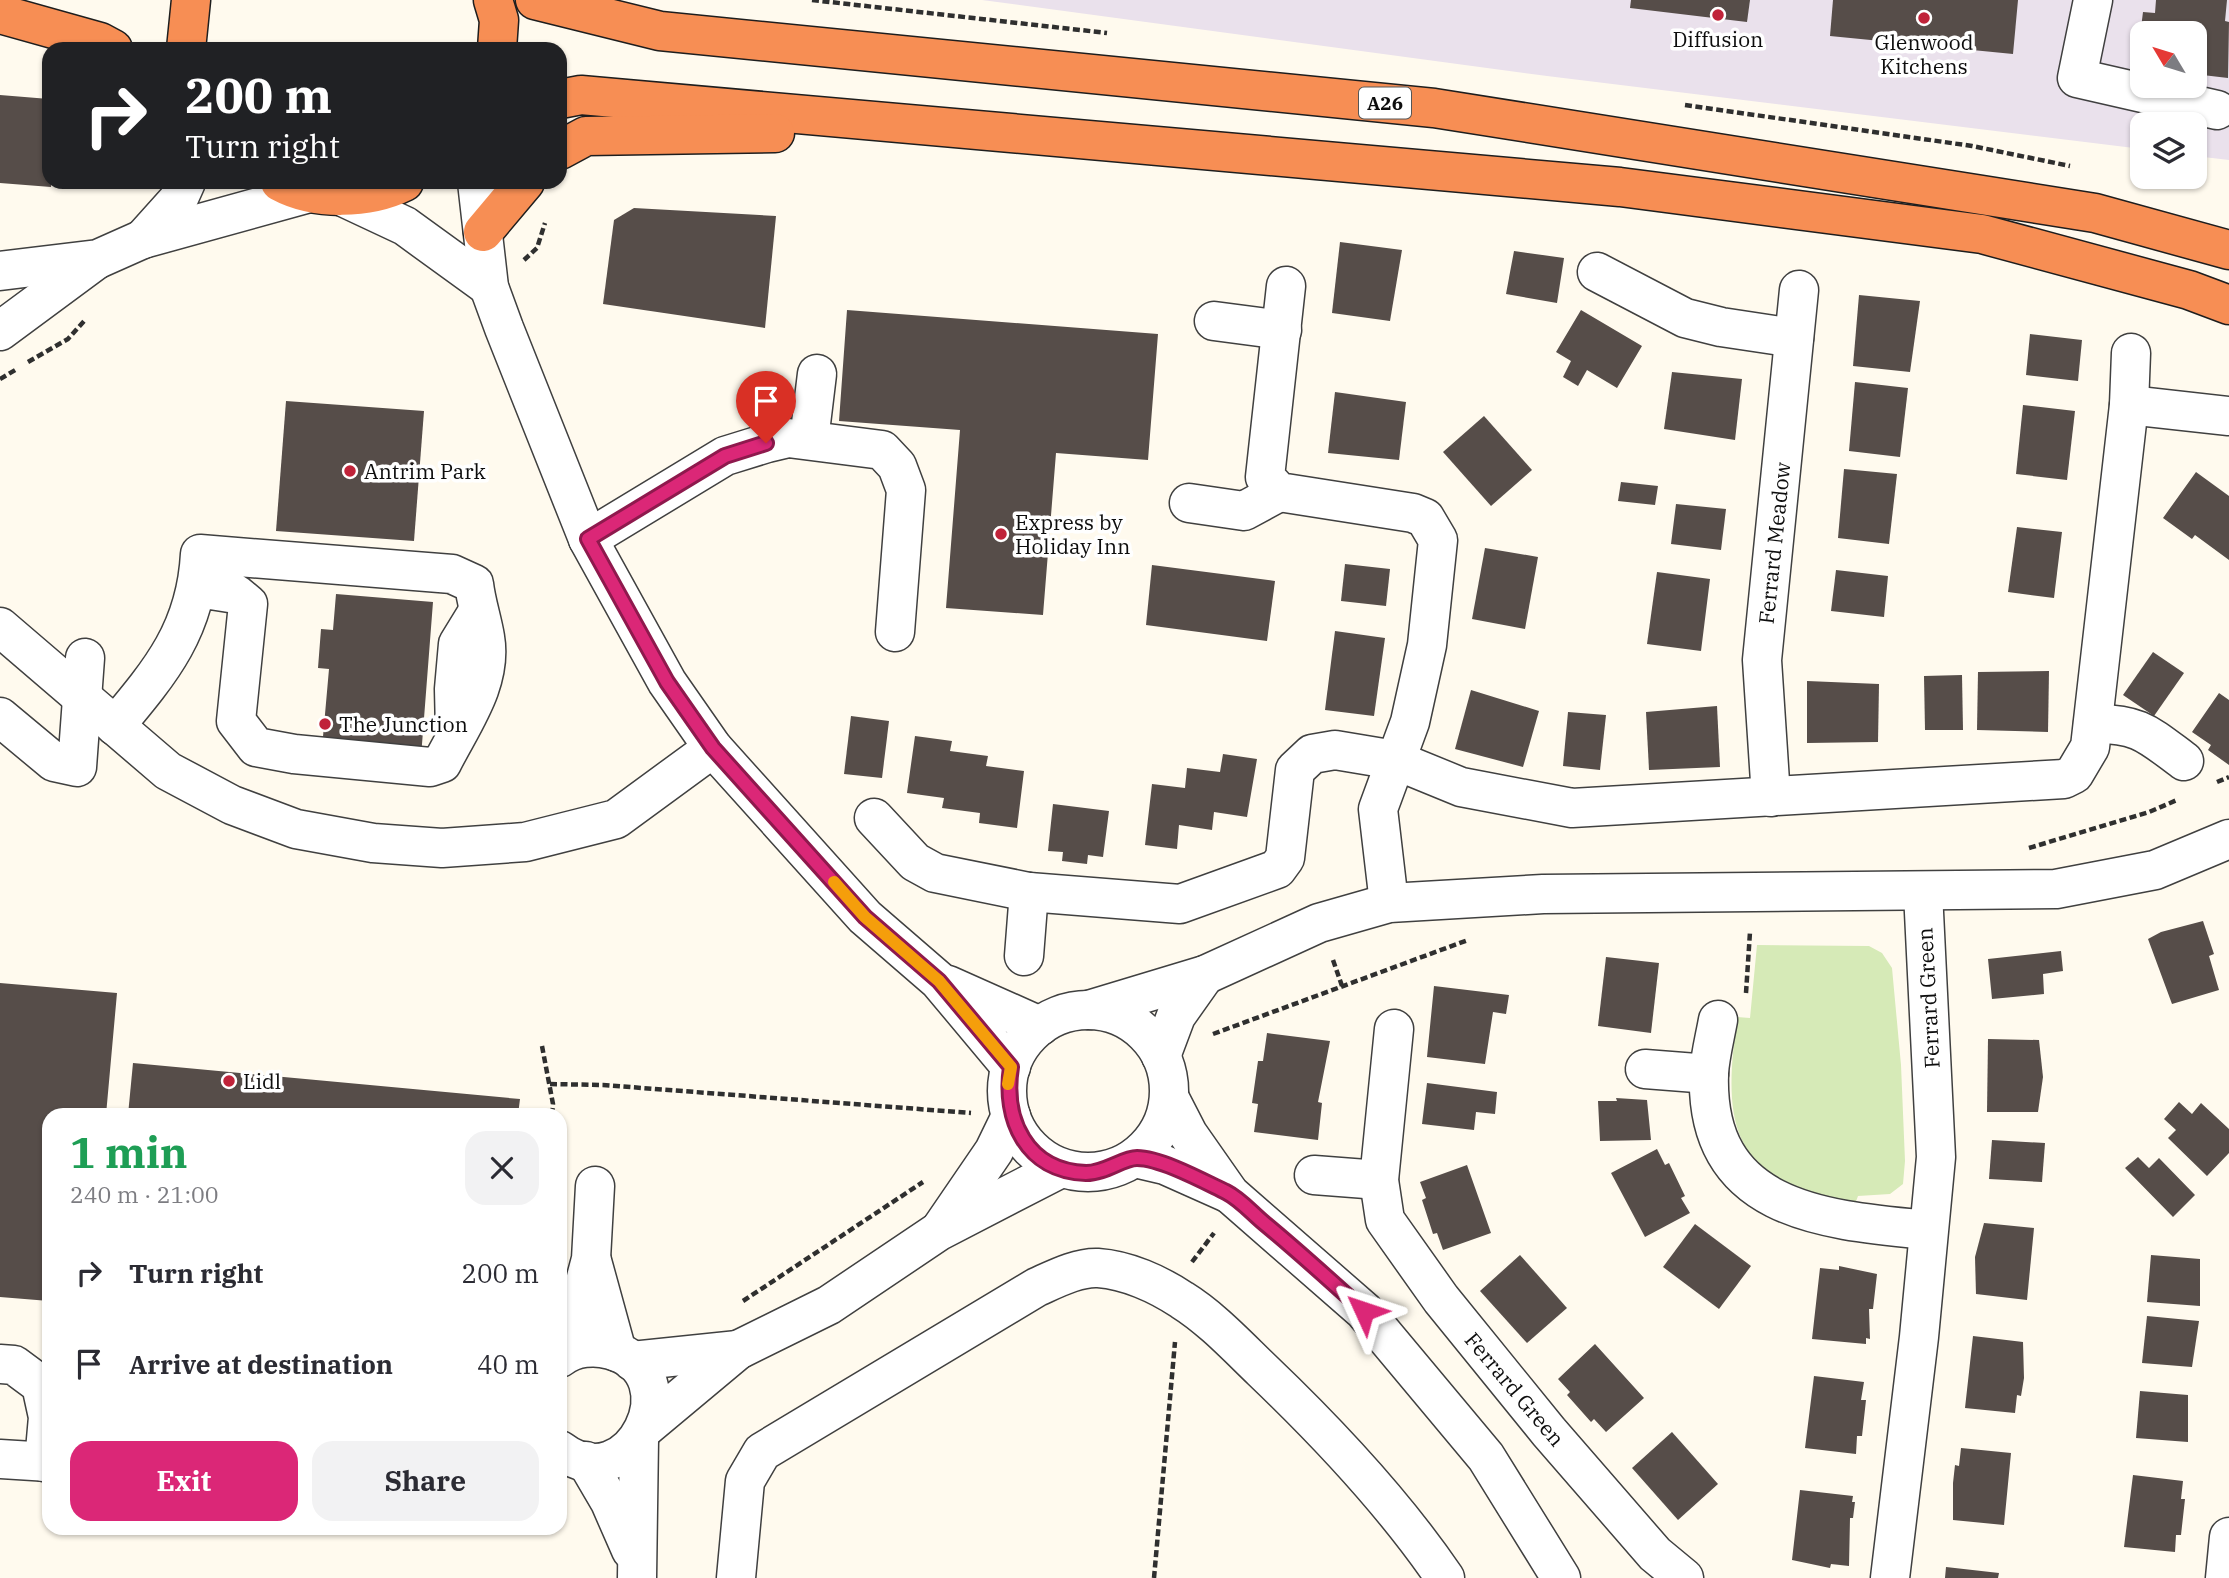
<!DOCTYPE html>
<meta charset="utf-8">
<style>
:root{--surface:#fff;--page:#f2f2f3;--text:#2b2b33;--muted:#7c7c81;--accent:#db2777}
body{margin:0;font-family:"IBM Plex Serif",serif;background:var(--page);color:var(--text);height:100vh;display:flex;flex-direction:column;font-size:26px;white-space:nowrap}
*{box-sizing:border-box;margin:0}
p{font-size:23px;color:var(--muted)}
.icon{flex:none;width:38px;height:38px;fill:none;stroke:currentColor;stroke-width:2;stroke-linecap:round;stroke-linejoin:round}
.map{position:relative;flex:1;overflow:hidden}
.side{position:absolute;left:42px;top:1108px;width:525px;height:427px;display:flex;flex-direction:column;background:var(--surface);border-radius:21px;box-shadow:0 2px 5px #0004}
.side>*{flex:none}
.guide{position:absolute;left:42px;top:42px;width:525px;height:147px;border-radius:21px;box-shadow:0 2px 5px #0004;background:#202124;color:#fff;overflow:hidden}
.needle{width:46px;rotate:308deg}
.controls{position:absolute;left:2130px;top:21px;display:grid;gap:14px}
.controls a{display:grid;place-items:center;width:77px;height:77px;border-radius:14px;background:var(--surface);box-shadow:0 2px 5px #0004;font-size:35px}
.pin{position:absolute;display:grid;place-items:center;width:60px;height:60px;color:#fff;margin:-72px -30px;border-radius:50% 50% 50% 0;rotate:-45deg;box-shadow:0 0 7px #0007}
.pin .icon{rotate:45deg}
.me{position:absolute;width:77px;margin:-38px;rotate:312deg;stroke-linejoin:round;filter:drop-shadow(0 0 5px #0008)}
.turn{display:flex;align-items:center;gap:24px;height:147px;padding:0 28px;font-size:32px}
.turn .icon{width:91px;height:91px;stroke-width:2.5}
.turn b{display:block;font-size:49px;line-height:60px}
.round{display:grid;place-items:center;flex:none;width:74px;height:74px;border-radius:21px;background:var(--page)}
.summary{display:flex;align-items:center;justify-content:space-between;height:119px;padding:0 28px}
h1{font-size:42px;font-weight:700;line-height:52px;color:#1e9e55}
.cta{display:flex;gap:14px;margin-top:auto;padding:14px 28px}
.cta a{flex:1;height:80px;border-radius:21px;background:var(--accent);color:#fff;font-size:28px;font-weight:700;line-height:80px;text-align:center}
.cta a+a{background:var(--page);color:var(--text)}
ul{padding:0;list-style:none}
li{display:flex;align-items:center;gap:21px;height:91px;padding:0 28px}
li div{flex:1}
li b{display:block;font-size:26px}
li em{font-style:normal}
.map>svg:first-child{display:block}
.industrial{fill:#eae1ec;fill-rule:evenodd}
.green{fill:#d6eab7}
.building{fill:#564d49}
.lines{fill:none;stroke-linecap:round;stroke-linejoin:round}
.minor-casing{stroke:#404040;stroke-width:41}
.highway-casing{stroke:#1e1e1e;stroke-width:41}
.path{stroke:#2f2f2f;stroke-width:4.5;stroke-dasharray:7 3.5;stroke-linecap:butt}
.minor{stroke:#fff;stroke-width:38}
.highway{stroke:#f78e54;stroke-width:38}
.route-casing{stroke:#8e194d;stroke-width:18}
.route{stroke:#db2777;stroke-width:12}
.slow{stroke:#f59e0b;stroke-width:12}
.poi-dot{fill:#c02339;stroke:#fff;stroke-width:2.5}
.labels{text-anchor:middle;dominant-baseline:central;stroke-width:7;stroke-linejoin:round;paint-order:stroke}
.shield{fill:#fff;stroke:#565656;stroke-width:2}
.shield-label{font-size:19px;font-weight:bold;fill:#0d0d0d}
.poi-label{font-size:21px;fill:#0d0d0d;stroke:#fff;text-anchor:start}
.street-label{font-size:21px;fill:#0d0d0d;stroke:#fff}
</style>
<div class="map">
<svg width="2229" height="1578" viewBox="0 0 2229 1578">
<rect width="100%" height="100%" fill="#fffaee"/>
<path class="industrial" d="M 982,0 L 2229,0 L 2229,160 L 2195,156 L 2194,124 L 2142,124 L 2142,149 L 1547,76 ZM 2142,33 L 2194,33 L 2194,86 L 2142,86 Z"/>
<path class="green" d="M 1757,945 L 1869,946 L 1882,953 L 1892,968 L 1901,1065 L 1905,1161 L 1903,1184 L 1890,1194 L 1858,1196 L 1854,1207 C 1832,1199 1808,1194 1787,1184 C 1718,1151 1730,1079 1737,1017 L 1750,1018 Z"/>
<g class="building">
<path d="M 1631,0 L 1750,0 L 1747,22 L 1630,8 Z"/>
<path d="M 1833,0 L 2018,0 L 2013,54 L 1830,36 Z"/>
<path d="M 2156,0 L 2227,0 L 2225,21 L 2229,22 L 2228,78 L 2194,74 L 2194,33 L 2142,33 L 2142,69 L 2136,68 L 2143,12 L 2155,13 Z"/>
<path d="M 0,95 L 49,99 L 51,187 L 0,183 Z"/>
<path d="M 634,208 L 776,216 L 765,328 L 603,304 L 614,220 Z"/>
<path d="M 1340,242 L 1402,250 L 1390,321 L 1332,313 Z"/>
<path d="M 1514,251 L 1564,258 L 1557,303 L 1506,294 Z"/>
<path d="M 1859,295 L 1920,301 L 1910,372 L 1853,366 Z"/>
<path d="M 847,310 L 1158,334 L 1148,460 L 1056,453 L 1043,615 L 946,608 L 960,430 L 839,421 Z"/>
<path d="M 1581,310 L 1642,346 L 1617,388 L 1587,370 L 1578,386 L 1563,377 L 1571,361 L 1556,352 Z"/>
<path d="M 2030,334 L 2082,340 L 2078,381 L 2026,375 Z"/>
<path d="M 1672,372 L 1742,379 L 1735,440 L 1664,429 Z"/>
<path d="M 1855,382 L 1908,388 L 1900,457 L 1849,451 Z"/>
<path d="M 1335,392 L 1406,402 L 1399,460 L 1328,453 Z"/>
<path d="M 286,401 L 424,411 L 414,541 L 276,531 Z"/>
<path d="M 2023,405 L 2075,411 L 2067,480 L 2016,474 Z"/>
<path d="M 1484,416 L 1532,470 L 1491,506 L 1443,452 Z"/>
<path d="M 1844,469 L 1897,474 L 1889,544 L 1838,538 Z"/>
<path d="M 2196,472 L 2229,496 L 2229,560 L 2195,535 L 2192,539 L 2163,518 Z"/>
<path d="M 1621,482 L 1658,486 L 1655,505 L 1618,501 Z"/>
<path d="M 1676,504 L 1726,509 L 1721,550 L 1671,544 Z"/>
<path d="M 2017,527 L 2062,532 L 2054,598 L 2008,592 Z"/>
<path d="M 1485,548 L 1538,557 L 1525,629 L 1472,619 Z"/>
<path d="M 1345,564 L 1390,569 L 1386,606 L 1341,601 Z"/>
<path d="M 1152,565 L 1275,581 L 1267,641 L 1146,625 Z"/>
<path d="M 1836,570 L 1888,576 L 1884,617 L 1831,611 Z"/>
<path d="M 1657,572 L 1710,579 L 1701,651 L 1647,644 Z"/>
<path d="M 336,594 L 433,602 L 421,757 L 322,748 L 329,669 L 318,668 L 321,629 L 333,630 Z"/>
<path d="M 1335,631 L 1385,638 L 1374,716 L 1325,710 Z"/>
<path d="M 2153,652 L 2184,673 L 2154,716 L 2123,695 Z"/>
<path d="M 2049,671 L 2048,732 L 1977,730 L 1978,672 Z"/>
<path d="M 1962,675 L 1963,730 L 1925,730 L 1924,676 Z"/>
<path d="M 1807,681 L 1879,684 L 1878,742 L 1807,743 Z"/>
<path d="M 1471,690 L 1539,711 L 1523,767 L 1455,749 Z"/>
<path d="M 2219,693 L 2229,700 L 2229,765 L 2208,750 L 2211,745 L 2192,732 Z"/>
<path d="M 1717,706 L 1720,767 L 1649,770 L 1646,712 Z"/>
<path d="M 1568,712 L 1606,715 L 1600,770 L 1563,766 Z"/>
<path d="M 851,716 L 889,721 L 882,778 L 844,774 Z"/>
<path d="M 915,736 L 952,741 L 950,751 L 988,756 L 986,766 L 1024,771 L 1017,828 L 979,823 L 980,813 L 942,808 L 944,798 L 907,793 Z"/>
<path d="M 1223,754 L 1257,759 L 1247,817 L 1214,812 L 1212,830 L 1179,825 L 1177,849 L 1145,845 L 1152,784 L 1185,788 L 1187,768 L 1220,772 Z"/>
<path d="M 1053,804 L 1109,811 L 1103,857 L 1088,855 L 1087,864 L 1062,861 L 1063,852 L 1048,851 Z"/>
<path d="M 2203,921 L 2214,954 L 2209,956 L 2219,990 L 2172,1004 L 2148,939 L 2161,932 Z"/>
<path d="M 2061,951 L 2063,971 L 2043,974 L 2044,994 L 1992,999 L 1988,959 Z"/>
<path d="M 1606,957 L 1659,963 L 1651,1033 L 1598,1026 Z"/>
<path d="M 0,983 L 117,993 L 106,1115 L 49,1115 L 49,1301 L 0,1297 Z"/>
<path d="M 1434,986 L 1509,995 L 1506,1014 L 1493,1012 L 1485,1064 L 1427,1057 Z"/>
<path d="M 1267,1033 L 1330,1041 L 1318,1102 L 1322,1103 L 1318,1140 L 1254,1132 L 1258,1104 L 1252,1103 L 1258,1061 L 1263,1061 Z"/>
<path d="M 1988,1039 L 2039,1040 L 2043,1077 L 2038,1112 L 1987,1112 Z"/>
<path d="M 133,1063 L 520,1099 L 518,1115 L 128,1115 Z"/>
<path d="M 1427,1083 L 1497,1092 L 1495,1114 L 1476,1112 L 1474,1130 L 1422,1124 Z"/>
<path d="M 1616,1098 L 1647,1100 L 1651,1140 L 1600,1141 L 1598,1101 L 1617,1101 Z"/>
<path d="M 2179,1102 L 2192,1114 L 2201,1103 L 2229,1129 L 2229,1153 L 2207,1176 L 2168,1138 L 2176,1130 L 2164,1119 Z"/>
<path d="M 1992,1140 L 2045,1143 L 2042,1182 L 1989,1179 Z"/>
<path d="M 1657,1149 L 1665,1165 L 1669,1163 L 1685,1196 L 1681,1198 L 1690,1213 L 1645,1237 L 1611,1173 Z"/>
<path d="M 2138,1157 L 2149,1168 L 2159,1158 L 2195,1195 L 2173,1217 L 2125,1168 Z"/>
<path d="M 1467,1165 L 1491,1233 L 1443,1250 L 1437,1233 L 1433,1234 L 1422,1200 L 1426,1198 L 1420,1182 Z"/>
<path d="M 1984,1223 L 2034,1228 L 2027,1300 L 1976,1294 L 1975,1257 Z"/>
<path d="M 1695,1224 L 1751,1266 L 1719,1309 L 1663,1267 Z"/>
<path d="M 1520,1255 L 1567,1308 L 1527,1343 L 1480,1291 Z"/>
<path d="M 2151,1255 L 2200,1259 L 2200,1306 L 2147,1302 Z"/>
<path d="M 1839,1266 L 1877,1274 L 1873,1309 L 1869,1309 L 1870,1339 L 1866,1338 L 1866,1344 L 1812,1339 L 1820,1268 L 1839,1270 Z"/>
<path d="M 2147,1316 L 2199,1321 L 2192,1367 L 2142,1363 Z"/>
<path d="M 1973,1336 L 2023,1342 L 2024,1378 L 2021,1396 L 2017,1395 L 2015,1413 L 1965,1408 Z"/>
<path d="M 1595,1344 L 1644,1398 L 1606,1432 L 1594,1419 L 1591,1422 L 1567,1395 L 1570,1392 L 1558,1379 Z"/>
<path d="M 1814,1376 L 1864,1382 L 1861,1400 L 1866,1400 L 1862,1436 L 1857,1436 L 1856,1454 L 1805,1448 Z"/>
<path d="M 2140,1391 L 2188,1395 L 2188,1442 L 2136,1438 Z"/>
<path d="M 1672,1432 L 1718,1484 L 1678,1520 L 1632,1468 Z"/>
<path d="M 1961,1448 L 2011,1453 L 2004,1525 L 1953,1520 L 1953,1483 L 1955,1465 L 1959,1466 Z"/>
<path d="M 2133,1475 L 2183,1481 L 2181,1499 L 2185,1499 L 2181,1535 L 2176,1535 L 2175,1552 L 2124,1547 Z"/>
<path d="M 1800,1490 L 1853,1496 L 1852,1502 L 1855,1502 L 1853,1518 L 1850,1518 L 1849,1566 L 1831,1564 L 1830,1568 L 1792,1560 Z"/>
<path d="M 1946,1567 L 1999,1573 L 1998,1578 L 1945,1578 Z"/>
</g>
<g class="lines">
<defs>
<g id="minor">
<path d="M 2093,0 L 2077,78 L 2217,110"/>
<path d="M 477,182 L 489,287 L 504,328 L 588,539 L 667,682 L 713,748 L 865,917 L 939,981 L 1011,1067"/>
<path d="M 341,196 L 405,226 L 489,287"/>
<path d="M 143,239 L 178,200 L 186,182"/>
<path d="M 0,271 L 98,259 L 143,239 L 313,192"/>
<path d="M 1597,272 L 1685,318 L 1721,327 L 1794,338"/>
<path d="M 1286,286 L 1265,477 L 1279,492 L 1413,513 L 1425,518 L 1438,540 L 1427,645 L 1410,722 L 1378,809 L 1389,903"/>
<path d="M 1214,321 L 1282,330"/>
<path d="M 0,331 L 96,260"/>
<path d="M 2129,405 L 2229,416"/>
<path d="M 809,440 L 817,374"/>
<path d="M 1189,503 L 1244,511 L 1279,492"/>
<path d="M 588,539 L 725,456 L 767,443 L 788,438 L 882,450 L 897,466 L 906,490 L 895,632"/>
<path d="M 0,627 L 168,771 L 232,805 L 296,829 L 373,843 L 442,848 L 525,842 L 616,819 L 713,748"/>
<path d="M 0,717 L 54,762 L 77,767 L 85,658"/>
<path d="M 2093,724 C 2139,723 2149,735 2184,761"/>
<path d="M 115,726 C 162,670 196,629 200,554 L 452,574 L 474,584 C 476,602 482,619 485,637 C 493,683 462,723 442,763 L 430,767 L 294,754 L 256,747 L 236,721 L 248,604 L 236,594 L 198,588"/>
<path d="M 455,732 L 454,689 L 458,644 L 477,613"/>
<path d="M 1771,797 L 1762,660 L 1799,290"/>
<path d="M 874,818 L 915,862 L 935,873 L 1029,892 L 1180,904 L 1277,869 L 1285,858 L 1295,770 L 1312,754 L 1335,750 L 1395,760 L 1461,787 L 1572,808 L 2064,779 L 2074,774 L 2090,747 L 2129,405 L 2131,353"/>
<path d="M 1024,956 L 1029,892"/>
<path d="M 948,985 L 1040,1026"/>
<path d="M 1089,1010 L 1205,975 L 1319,923 L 1389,903 L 1543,894 L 2056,889 L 2155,870 L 2229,839"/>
<circle cx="1088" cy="1091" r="81"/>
<path d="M 1718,1020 C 1715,1037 1710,1056 1709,1073 C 1704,1211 1823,1220 1928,1230"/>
<path d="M 1394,1029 L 1379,1180 L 1385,1220 L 1441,1299 L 1549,1432 L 1655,1554 L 1684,1578"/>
<path d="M 1161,1056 L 1176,1016 L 1205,975"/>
<path d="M 1645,1069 L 1709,1074"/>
<path d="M 1170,1099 L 1188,1134 L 1230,1194 L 1364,1311 L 1486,1457 L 1561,1578"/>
<path d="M 1135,1158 L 1165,1165 L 1230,1194"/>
<path d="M 1314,1175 L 1379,1180"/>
<path d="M 942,1227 L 994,1151 L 1011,1116"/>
<path d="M 592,1261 L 617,1352"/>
<path d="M 566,1353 L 591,1259 L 595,1186"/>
<path d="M 560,1358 C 574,1347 594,1345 611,1350 C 694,1373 631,1504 560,1450"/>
<path d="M 632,1361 L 738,1350"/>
<path d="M 0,1364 L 14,1365 L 41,1385 L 48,1417 L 44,1462"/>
<path d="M 647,1426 L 738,1350 L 829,1305 L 939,1231 L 1061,1168"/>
<path d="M 0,1459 L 49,1462"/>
<path d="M 586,1461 L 610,1502 L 631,1550"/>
<path d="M 637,1578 L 639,1439"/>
<path d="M 736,1578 L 745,1481 L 762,1452 L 1037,1287 C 1055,1279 1078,1267 1098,1268 C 1127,1270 1158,1284 1182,1300 C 1211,1318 1237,1346 1262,1370 C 1328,1433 1394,1503 1445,1578"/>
<path d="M 1890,1578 L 1919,1337 L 1936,1157 L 1923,892"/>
<path d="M 2225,1578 L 2229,1537"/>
</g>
<g id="highway">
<path d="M 493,0 L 499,20 L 497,49"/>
<path d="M 535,0 L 660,31 L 1434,108 L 2095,213 L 2229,250"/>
<path d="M 0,14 L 100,42 L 113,49"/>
<path d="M 186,49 L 191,0"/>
<path d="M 560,99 L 581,95 L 1620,187 L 1982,234 L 2189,290 L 2229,305"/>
<path d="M 560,150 L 586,136 L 775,133"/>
<path d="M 280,182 C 315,201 368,200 404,182"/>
<path d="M 483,232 L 525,182"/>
</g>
</defs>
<use href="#minor" class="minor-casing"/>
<use href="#highway" class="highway-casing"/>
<g class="path">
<path d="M 812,0 L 1107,33"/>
<path d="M 1685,105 L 1972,146 L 2070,166"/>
<path d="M 524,260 L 537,248 L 545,223"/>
<path d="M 28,362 L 68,339 L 85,320"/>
<path d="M 0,379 L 17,369"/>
<path d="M 2217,782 L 2229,777"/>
<path d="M 2029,848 L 2149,812 L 2177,800"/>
<path d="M 1333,960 L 1342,986"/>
<path d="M 1746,993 L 1750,932"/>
<path d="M 1213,1034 L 1468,940"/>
<path d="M 542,1046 L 553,1104 L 552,1115"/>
<path d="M 550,1084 L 603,1085 L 971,1113"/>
<path d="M 1192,1262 L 1214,1233"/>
<path d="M 743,1301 L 923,1182"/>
<path d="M 1154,1578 L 1175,1342"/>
</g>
<use href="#minor" class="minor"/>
<use href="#highway" class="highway"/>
</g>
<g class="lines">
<defs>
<path id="route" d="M 766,443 L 725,456 L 588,539 L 667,682 L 713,748 L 865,917 L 939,981 L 1011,1067 C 1003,1119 1026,1171 1086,1173 C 1105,1173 1123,1158 1137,1158 C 1161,1158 1205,1182 1226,1192 C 1240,1199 1252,1213 1264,1223 C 1298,1251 1331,1281 1364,1311"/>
</defs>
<use href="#route" class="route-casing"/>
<use href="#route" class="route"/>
<path class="slow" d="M 834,882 L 865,917 L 939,981 L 1011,1067 L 1008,1084"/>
</g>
<g class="poi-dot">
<circle cx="1718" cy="15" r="7"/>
<circle cx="1924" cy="18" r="7"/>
<circle cx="350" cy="471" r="7"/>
<circle cx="1001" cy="534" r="7"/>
<circle cx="325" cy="724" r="7"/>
<circle cx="229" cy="1081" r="7"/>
</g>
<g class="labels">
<rect class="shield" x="1359" y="87.5" width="52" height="31" rx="5"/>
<g class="shield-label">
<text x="1385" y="103">A26</text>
</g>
<g class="poi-label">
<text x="1718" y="39" text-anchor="middle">Diffusion</text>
<text x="1924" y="42" text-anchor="middle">Glenwood<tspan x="1924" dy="24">Kitchens</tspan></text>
<text x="364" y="471">Antrim Park</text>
<text x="1015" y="522">Express by<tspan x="1015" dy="24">Holiday Inn</tspan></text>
<text x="339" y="724">The Junction</text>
<text x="243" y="1081">Lidl</text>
</g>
<g class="street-label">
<text transform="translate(1774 543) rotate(-84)">Ferrard Meadow</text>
<text transform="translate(1928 998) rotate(-93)">Ferrard Green</text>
<text transform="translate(1515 1389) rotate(50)">Ferrard Green</text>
</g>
</g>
</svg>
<div class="controls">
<a><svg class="needle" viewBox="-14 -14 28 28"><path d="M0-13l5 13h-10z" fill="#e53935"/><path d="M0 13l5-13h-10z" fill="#7c7c81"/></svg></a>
<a><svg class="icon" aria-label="layers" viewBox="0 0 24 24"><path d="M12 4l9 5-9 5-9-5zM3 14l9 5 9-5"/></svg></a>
</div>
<div class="pin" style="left:766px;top:443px;background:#d93025"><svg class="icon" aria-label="arrive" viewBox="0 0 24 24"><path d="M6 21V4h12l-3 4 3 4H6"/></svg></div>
<svg class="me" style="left:1364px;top:1311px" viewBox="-20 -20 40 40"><path d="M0-17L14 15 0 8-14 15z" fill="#db2777" stroke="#fff" stroke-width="4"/></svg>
<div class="guide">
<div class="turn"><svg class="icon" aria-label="right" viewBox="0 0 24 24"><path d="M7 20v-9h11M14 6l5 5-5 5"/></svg><div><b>200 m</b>Turn right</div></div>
</div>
<section class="side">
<div class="summary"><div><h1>1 min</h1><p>240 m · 21:00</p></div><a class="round"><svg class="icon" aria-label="close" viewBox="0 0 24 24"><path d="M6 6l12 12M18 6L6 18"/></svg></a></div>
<ul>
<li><svg class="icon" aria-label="right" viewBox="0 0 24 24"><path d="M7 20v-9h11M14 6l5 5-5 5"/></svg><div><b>Turn right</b></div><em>200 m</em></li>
<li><svg class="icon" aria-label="arrive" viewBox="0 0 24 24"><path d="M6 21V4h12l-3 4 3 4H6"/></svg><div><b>Arrive at destination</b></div><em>40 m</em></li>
</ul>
<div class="cta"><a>Exit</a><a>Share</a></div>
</section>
</div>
